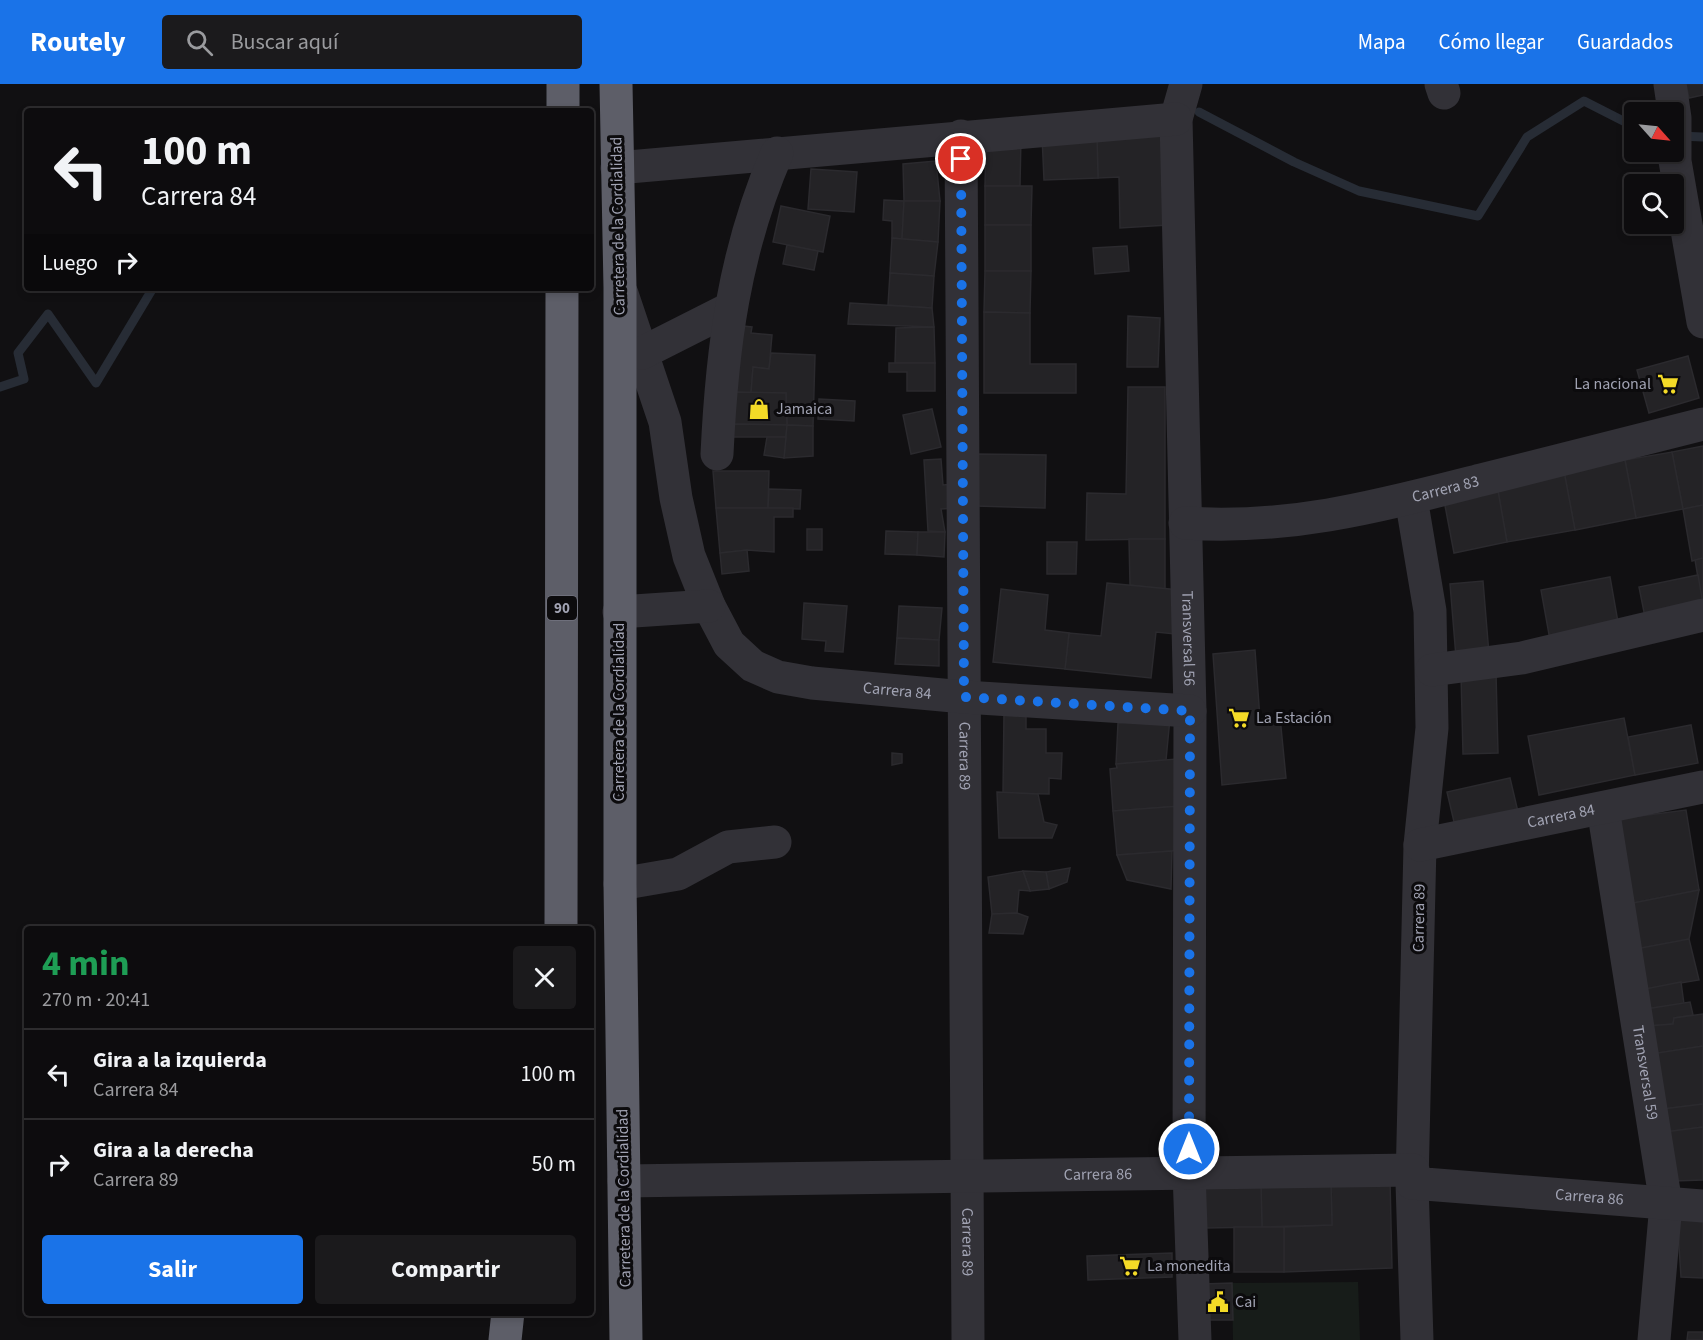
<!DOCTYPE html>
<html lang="es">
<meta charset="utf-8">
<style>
:root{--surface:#0d0c0e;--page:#1b1a1c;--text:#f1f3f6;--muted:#9a9b9e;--line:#2d2c2e;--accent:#1a73e8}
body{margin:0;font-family:"Source Sans 3",sans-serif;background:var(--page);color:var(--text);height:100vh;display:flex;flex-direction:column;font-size:22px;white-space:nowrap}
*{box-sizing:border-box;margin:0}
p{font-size:20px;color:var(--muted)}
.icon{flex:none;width:33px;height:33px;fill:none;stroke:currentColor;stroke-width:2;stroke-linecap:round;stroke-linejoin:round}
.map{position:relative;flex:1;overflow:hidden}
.panel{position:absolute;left:24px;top:842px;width:570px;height:390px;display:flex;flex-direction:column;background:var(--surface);border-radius:6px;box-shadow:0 3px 9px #0003,0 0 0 2px var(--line)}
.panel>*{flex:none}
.banner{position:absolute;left:24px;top:24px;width:570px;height:183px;border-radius:6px;box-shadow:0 3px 9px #0003,0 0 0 2px var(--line);background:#0d0c0e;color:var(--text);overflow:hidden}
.needle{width:39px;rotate:117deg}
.tools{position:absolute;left:1624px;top:18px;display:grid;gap:12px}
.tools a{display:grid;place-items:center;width:60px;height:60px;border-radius:6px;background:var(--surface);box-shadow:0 3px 9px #0003,0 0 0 2px var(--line);font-size:30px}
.pin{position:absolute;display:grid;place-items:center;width:51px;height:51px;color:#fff;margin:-26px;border:3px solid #fff;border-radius:50%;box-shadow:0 2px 6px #0007}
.me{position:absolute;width:66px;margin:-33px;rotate:0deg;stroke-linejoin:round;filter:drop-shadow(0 0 4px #0008)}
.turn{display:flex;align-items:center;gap:21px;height:126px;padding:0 18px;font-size:27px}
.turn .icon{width:78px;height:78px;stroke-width:2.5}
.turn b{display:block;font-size:42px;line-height:51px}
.then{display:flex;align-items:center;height:57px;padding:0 18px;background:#0003;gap:12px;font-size:22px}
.round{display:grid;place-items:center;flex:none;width:63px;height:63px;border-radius:6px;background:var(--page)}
.head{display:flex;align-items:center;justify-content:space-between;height:102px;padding:0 18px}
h1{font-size:36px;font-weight:700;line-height:45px;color:#1e9e55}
.primary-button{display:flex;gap:12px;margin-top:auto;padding:12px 18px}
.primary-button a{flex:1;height:69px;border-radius:6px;background:var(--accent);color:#fff;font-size:24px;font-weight:700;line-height:69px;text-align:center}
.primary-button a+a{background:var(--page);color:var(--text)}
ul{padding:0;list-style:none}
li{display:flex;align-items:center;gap:18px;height:90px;padding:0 18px;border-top:2px solid var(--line)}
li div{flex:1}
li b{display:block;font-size:22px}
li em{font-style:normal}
header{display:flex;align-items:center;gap:36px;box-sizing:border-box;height:84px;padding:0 30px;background:var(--accent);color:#fff}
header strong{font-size:28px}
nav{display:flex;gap:33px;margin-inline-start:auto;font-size:21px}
.search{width:420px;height:54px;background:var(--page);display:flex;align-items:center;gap:15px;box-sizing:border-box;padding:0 21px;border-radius:6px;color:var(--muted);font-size:22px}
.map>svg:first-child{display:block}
.green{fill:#171c19}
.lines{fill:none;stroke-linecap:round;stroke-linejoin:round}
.stream{stroke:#272c35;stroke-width:9}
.building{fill:#242326;stroke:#2b2a2e;stroke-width:1.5}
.minor{stroke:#323137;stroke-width:33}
.highway{stroke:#5d5e68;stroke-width:33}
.route{stroke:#1a73e8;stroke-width:10;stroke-dasharray:0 18}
.labels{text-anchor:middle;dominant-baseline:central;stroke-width:6;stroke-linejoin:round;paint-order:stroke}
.shield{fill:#0c0b0d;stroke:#747581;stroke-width:1.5}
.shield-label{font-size:15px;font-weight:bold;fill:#a1a3b3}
.street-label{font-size:16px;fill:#a1a3b3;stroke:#0c0b0d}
.poi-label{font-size:16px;fill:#a1a3b3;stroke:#0c0b0d;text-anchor:start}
</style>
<header>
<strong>Routely</strong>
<div class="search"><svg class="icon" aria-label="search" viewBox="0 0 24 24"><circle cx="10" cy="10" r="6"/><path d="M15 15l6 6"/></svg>Buscar aquí</div>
<nav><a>Mapa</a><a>Cómo llegar</a><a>Guardados</a></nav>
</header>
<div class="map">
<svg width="1703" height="1256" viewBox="0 0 1703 1256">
<rect width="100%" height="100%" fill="#111012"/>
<path class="green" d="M 1358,1198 L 1360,1256 L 1233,1256 L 1232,1199 Z"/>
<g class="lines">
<g class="stream">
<path d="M 1199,28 L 1294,78 L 1359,107 L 1478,132 L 1527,53 L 1584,17 L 1635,43"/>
<path d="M 1679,52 L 1703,53"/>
<path d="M 0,303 L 24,295 L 18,269 L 48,230 L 96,299 L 153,204"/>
</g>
</g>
<g class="building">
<path d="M 1686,0 L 1703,0 L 1703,11 L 1689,14 Z"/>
<path d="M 1165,46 L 1168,141 L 1120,144 L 1119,93 L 1098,94 L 1097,50 Z"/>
<path d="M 1097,50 L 1098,94 L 1044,96 L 1042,52 Z"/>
<path d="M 986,53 L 1021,53 L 1020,102 L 985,102 Z"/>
<path d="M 936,77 L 940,117 L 904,117 L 903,80 Z"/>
<path d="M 811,85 L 857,88 L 854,128 L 808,125 Z"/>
<path d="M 985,102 L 1032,102 L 1031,141 L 985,141 Z"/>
<path d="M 884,116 L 904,117 L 902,155 L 892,154 L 892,137 L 883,136 Z"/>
<path d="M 904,117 L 940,117 L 938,158 L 902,155 Z"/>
<path d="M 781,122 L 830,132 L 823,168 L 773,158 Z"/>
<rect x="985" y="141" width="46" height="46"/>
<path d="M 892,154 L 938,158 L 934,192 L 890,189 Z"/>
<path d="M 787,161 L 818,167 L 814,186 L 783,180 Z"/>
<path d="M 1127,162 L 1129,187 L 1095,190 L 1093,164 Z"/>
<path d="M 985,187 L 1031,187 L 1030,229 L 984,228 Z"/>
<path d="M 890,189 L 934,192 L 932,224 L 888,221 Z"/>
<path d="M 850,219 L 932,224 L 934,243 L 848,240 Z"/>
<path d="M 984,228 L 1030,229 L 1030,280 L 1076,280 L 1076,309 L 984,309 Z"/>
<path d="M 1128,232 L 1160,234 L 1158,283 L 1127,283 Z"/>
<path d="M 733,241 L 752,243 L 751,249 L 772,251 L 769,285 L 753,283 L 751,309 L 734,308 Z"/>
<path d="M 934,243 L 935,279 L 895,279 L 896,244 Z"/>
<path d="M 771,269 L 815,271 L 813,342 L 787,341 L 786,309 L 751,309 L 753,283 L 769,285 Z"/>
<path d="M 1688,272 L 1699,314 L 1649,329 L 1637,286 Z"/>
<path d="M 889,279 L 935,279 L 935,307 L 907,307 L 907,288 L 889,288 Z"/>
<path d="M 1128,303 L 1165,303 L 1165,455 L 1086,456 L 1087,409 L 1126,410 Z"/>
<path d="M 734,308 L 786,309 L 787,341 L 731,340 Z"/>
<path d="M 819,315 L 855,317 L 854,337 L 818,335 Z"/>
<path d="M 932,325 L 941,363 L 911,370 L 903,331 Z"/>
<path d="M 731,340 L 787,341 L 786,353 L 732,353 Z"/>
<path d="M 787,341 L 813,342 L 813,372 L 784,374 Z"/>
<path d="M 767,353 L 786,353 L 784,374 L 764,371 Z"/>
<path d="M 1703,362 L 1703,421 L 1683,425 L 1672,368 Z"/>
<path d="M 1672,368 L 1683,425 L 1636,434 L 1625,376 Z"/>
<path d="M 977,370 L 1046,371 L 1045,424 L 976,422 Z"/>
<path d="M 941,375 L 943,401 L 954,400 L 956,424 L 941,425 L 945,448 L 928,447 L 924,376 Z"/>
<path d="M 1625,376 L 1636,434 L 1575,446 L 1564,387 Z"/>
<path d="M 713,387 L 769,387 L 768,424 L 716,424 Z"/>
<path d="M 1564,387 L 1575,446 L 1507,458 L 1497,401 Z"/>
<path d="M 1497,401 L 1507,458 L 1454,469 L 1443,411 Z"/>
<path d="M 769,405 L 801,406 L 800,425 L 768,424 Z"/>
<path d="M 1703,421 L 1703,474 L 1692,477 L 1683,425 Z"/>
<path d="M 716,424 L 793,424 L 793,433 L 774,433 L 774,468 L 747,466 L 720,469 Z"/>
<rect x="807" y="445" width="15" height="21"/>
<path d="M 886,447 L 918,448 L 917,471 L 885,470 Z"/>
<path d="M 918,448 L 945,448 L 944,473 L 917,471 Z"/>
<path d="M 1129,455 L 1165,455 L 1165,505 L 1130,501 Z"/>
<path d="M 1047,458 L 1077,458 L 1076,490 L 1047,490 Z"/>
<path d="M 747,466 L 749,487 L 722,490 L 720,469 Z"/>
<path d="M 1703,474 L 1703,517 L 1702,517 L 1695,476 Z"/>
<path d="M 1698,491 L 1703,520 L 1646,538 L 1639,503 Z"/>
<path d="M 1610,493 L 1619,544 L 1550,556 L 1541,506 Z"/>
<path d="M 1483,497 L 1489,570 L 1456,573 L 1450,500 Z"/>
<path d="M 1107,499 L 1180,506 L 1175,550 L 1156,548 L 1151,594 L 1065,585 L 1069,549 L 1101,552 Z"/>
<path d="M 1001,505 L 1048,511 L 1045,546 L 1069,549 L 1065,585 L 993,578 Z"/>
<path d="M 804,519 L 847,522 L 843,568 L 825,567 L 826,557 L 802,555 Z"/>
<path d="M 899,522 L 942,524 L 939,556 L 897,554 Z"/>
<path d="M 897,554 L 939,556 L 939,582 L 895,580 Z"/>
<path d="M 1255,566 L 1260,635 L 1280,633 L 1286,694 L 1222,701 L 1213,570 Z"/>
<path d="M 1496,589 L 1498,669 L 1463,670 L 1461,590 Z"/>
<path d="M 1004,628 L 1026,629 L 1026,645 L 1046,645 L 1046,669 L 1062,669 L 1061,695 L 1049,694 L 1049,710 L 1003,709 Z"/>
<path d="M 1170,634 L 1166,676 L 1116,680 L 1118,639 Z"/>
<path d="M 1624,634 L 1635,691 L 1539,711 L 1528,652 Z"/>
<path d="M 1691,641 L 1698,679 L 1635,691 L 1628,653 Z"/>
<path d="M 892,669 L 902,670 L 902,679 L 892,681 Z"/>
<path d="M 1177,675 L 1180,722 L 1113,727 L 1110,685 L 1117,684 L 1116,680 Z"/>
<path d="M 1510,694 L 1518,728 L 1455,742 L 1447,708 Z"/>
<path d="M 997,708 L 1038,710 L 1044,738 L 1057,741 L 1052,754 L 999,754 Z"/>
<path d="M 1180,722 L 1183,766 L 1117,771 L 1113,727 Z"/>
<path d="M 1686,726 L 1699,806 L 1628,820 L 1617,735 Z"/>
<path d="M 1172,767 L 1171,805 L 1127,796 L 1117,771 Z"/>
<path d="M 1070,784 L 1067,798 L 1049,805 L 1046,788 Z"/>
<path d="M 1023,787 L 1046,788 L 1049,805 L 1030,807 Z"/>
<path d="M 1023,787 L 1030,807 L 1019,806 L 1017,829 L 992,830 L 988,793 Z"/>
<path d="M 1699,806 L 1689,855 L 1641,864 L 1628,820 Z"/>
<path d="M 1017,829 L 1028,833 L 1023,850 L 989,849 L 992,830 Z"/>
<path d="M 1689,855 L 1699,896 L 1645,905 L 1641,864 Z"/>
<path d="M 1681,898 L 1684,920 L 1646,925 L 1645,905 Z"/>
<path d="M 1690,918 L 1693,931 L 1674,934 L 1673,940 L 1648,942 L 1646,925 Z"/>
<path d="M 1703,930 L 1703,962 L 1651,970 L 1648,942 L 1673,940 L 1674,934 Z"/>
<path d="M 1703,962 L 1703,1020 L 1663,1025 L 1651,970 Z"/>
<path d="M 1703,1020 L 1703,1043 L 1665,1048 L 1663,1025 Z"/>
<path d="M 1703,1043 L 1703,1096 L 1674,1097 L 1665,1048 Z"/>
<path d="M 1390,1096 L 1392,1184 L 1284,1188 L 1284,1143 L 1332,1141 L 1331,1098 Z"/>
<path d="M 1331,1098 L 1332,1141 L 1262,1143 L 1261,1099 Z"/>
<path d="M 1261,1099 L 1262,1143 L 1205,1144 L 1204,1101 Z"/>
<path d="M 1677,1130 L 1703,1136 L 1703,1194 L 1681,1193 Z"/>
<rect x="1234" y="1143" width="50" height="45"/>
<path d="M 1172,1169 L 1172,1193 L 1088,1196 L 1087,1172 Z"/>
<path d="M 1232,1199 L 1233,1236 L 1203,1236 L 1203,1200 Z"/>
<path d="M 1688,1248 L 1703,1248 L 1703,1256 L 1687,1256 Z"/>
</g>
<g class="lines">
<g class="minor">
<path id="s1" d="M 1186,0 L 1176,35 L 1190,627 L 1189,1088 L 1195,1256"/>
<path d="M 1441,0 L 1444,9"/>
<path d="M 1670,0 L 1675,34 L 1675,77 L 1703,238"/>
<path id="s2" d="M 961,52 L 968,1256"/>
<path d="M 617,84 L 1176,35"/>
<path id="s3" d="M 622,210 L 665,338 L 676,414 L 689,472 L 709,522 L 729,560 L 753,582 L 778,593 L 812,599 L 964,613 L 1190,627"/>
<path d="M 642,269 L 731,224"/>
<path d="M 717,370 C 722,264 734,168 777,69"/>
<path d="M 1411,414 L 1430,527 L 1432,644 L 1420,761 L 1412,1099 L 1417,1256"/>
<path id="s4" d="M 1185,439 C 1291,446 1379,422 1481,396 C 1555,378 1629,359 1703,340"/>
<path d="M 619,528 L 709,522"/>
<path d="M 1432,586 L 1522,574 L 1703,531"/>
<path id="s5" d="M 1603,724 L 1666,1120 L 1654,1256"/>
<path id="s6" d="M 1420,761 L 1703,703"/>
<path d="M 620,800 L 678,790 L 728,763 L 775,758"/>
<path id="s7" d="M 624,1097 L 1413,1086 L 1412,1099 L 1703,1122"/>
</g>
<g class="highway">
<path d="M 616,0 L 620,204 L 620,800 L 626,1256"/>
<path d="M 563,27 L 563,0"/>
<path d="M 561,844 L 562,204"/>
<path d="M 505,1256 L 508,1228"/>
</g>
</g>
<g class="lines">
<path class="route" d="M 961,75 L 964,613 L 1190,627 L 1189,1065"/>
</g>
<defs>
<symbol id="supermarket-bare" viewBox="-9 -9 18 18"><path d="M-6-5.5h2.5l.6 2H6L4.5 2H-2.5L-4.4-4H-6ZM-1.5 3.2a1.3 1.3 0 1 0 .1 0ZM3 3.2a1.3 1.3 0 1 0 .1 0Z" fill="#f3da27" stroke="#0c0b0d" stroke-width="2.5" paint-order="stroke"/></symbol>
<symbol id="shop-bare" viewBox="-9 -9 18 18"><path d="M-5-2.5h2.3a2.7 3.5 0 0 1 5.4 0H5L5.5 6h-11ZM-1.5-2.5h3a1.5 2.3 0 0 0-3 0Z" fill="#f3da27" stroke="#0c0b0d" stroke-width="2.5" paint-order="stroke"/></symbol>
<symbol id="civic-bare" viewBox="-9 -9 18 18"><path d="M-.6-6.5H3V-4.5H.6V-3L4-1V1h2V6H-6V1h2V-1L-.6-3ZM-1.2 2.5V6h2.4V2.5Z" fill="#f3da27" stroke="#0c0b0d" stroke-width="2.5" paint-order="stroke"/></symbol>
</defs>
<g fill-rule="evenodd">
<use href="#supermarket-bare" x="1653" y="285" width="30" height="30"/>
<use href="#shop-bare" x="744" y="310" width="30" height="30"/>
<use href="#supermarket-bare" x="1224" y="619" width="30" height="30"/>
<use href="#supermarket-bare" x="1115" y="1167" width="30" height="30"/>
<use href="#civic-bare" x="1203" y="1203" width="30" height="30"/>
</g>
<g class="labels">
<rect class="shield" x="547" y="512" width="30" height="24" rx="4.5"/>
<g class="shield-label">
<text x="562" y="524">90</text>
</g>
<g class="street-label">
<text transform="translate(618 142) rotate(-91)">Carretera de la Cordialidad</text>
<text stroke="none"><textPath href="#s4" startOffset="264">Carrera 83</textPath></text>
<text stroke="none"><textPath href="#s1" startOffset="556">Transversal 56</textPath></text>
<text stroke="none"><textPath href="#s3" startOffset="548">Carrera 84</textPath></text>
<text transform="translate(619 628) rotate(-90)">Carretera de la Cordialidad</text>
<text stroke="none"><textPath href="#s2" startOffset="620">Carrera 89</textPath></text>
<text stroke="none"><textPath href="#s6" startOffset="144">Carrera 84</textPath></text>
<text transform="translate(1419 834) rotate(-89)">Carrera 89</text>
<text stroke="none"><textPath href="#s5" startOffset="268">Transversal 59</textPath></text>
<text stroke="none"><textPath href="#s7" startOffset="474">Carrera 86</textPath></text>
<text transform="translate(624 1114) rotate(-91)">Carretera de la Cordialidad</text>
<text stroke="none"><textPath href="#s7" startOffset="980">Carrera 86</textPath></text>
<text stroke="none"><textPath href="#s2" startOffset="1106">Carrera 89</textPath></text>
</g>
<g class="poi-label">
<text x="1651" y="300" text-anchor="end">La nacional</text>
<text x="776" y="325">Jamaica</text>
<text x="1256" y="634">La Estación</text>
<text x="1147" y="1182">La monedita</text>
<text x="1235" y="1218">Cai</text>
</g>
</g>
</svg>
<div class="tools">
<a><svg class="needle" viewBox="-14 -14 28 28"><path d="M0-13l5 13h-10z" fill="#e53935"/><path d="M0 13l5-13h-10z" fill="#9a9b9e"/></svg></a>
<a><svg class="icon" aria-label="search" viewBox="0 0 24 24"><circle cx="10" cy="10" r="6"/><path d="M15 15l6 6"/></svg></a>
</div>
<div class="pin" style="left:961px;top:75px;background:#d93025"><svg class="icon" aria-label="arrive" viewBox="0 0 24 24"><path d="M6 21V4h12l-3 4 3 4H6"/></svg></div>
<svg class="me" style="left:1189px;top:1065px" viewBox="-20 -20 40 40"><circle r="17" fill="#1a73e8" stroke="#fff" stroke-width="3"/><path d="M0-11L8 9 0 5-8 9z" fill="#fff"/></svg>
<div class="banner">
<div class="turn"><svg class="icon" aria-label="left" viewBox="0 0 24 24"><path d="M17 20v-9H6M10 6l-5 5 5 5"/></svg><div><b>100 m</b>Carrera 84</div></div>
<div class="then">Luego<svg class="icon" aria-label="right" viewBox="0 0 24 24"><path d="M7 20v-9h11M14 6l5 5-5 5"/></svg></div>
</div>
<section class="panel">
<div class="head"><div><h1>4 min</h1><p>270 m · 20:41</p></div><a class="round"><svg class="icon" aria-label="close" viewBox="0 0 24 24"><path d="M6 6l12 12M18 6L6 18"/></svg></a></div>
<ul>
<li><svg class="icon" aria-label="left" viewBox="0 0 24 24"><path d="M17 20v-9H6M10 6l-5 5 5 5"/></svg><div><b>Gira a la izquierda</b><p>Carrera 84</p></div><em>100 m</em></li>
<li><svg class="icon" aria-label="right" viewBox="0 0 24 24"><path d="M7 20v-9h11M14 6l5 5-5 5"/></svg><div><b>Gira a la derecha</b><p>Carrera 89</p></div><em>50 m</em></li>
</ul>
<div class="primary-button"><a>Salir</a><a>Compartir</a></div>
</section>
</div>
